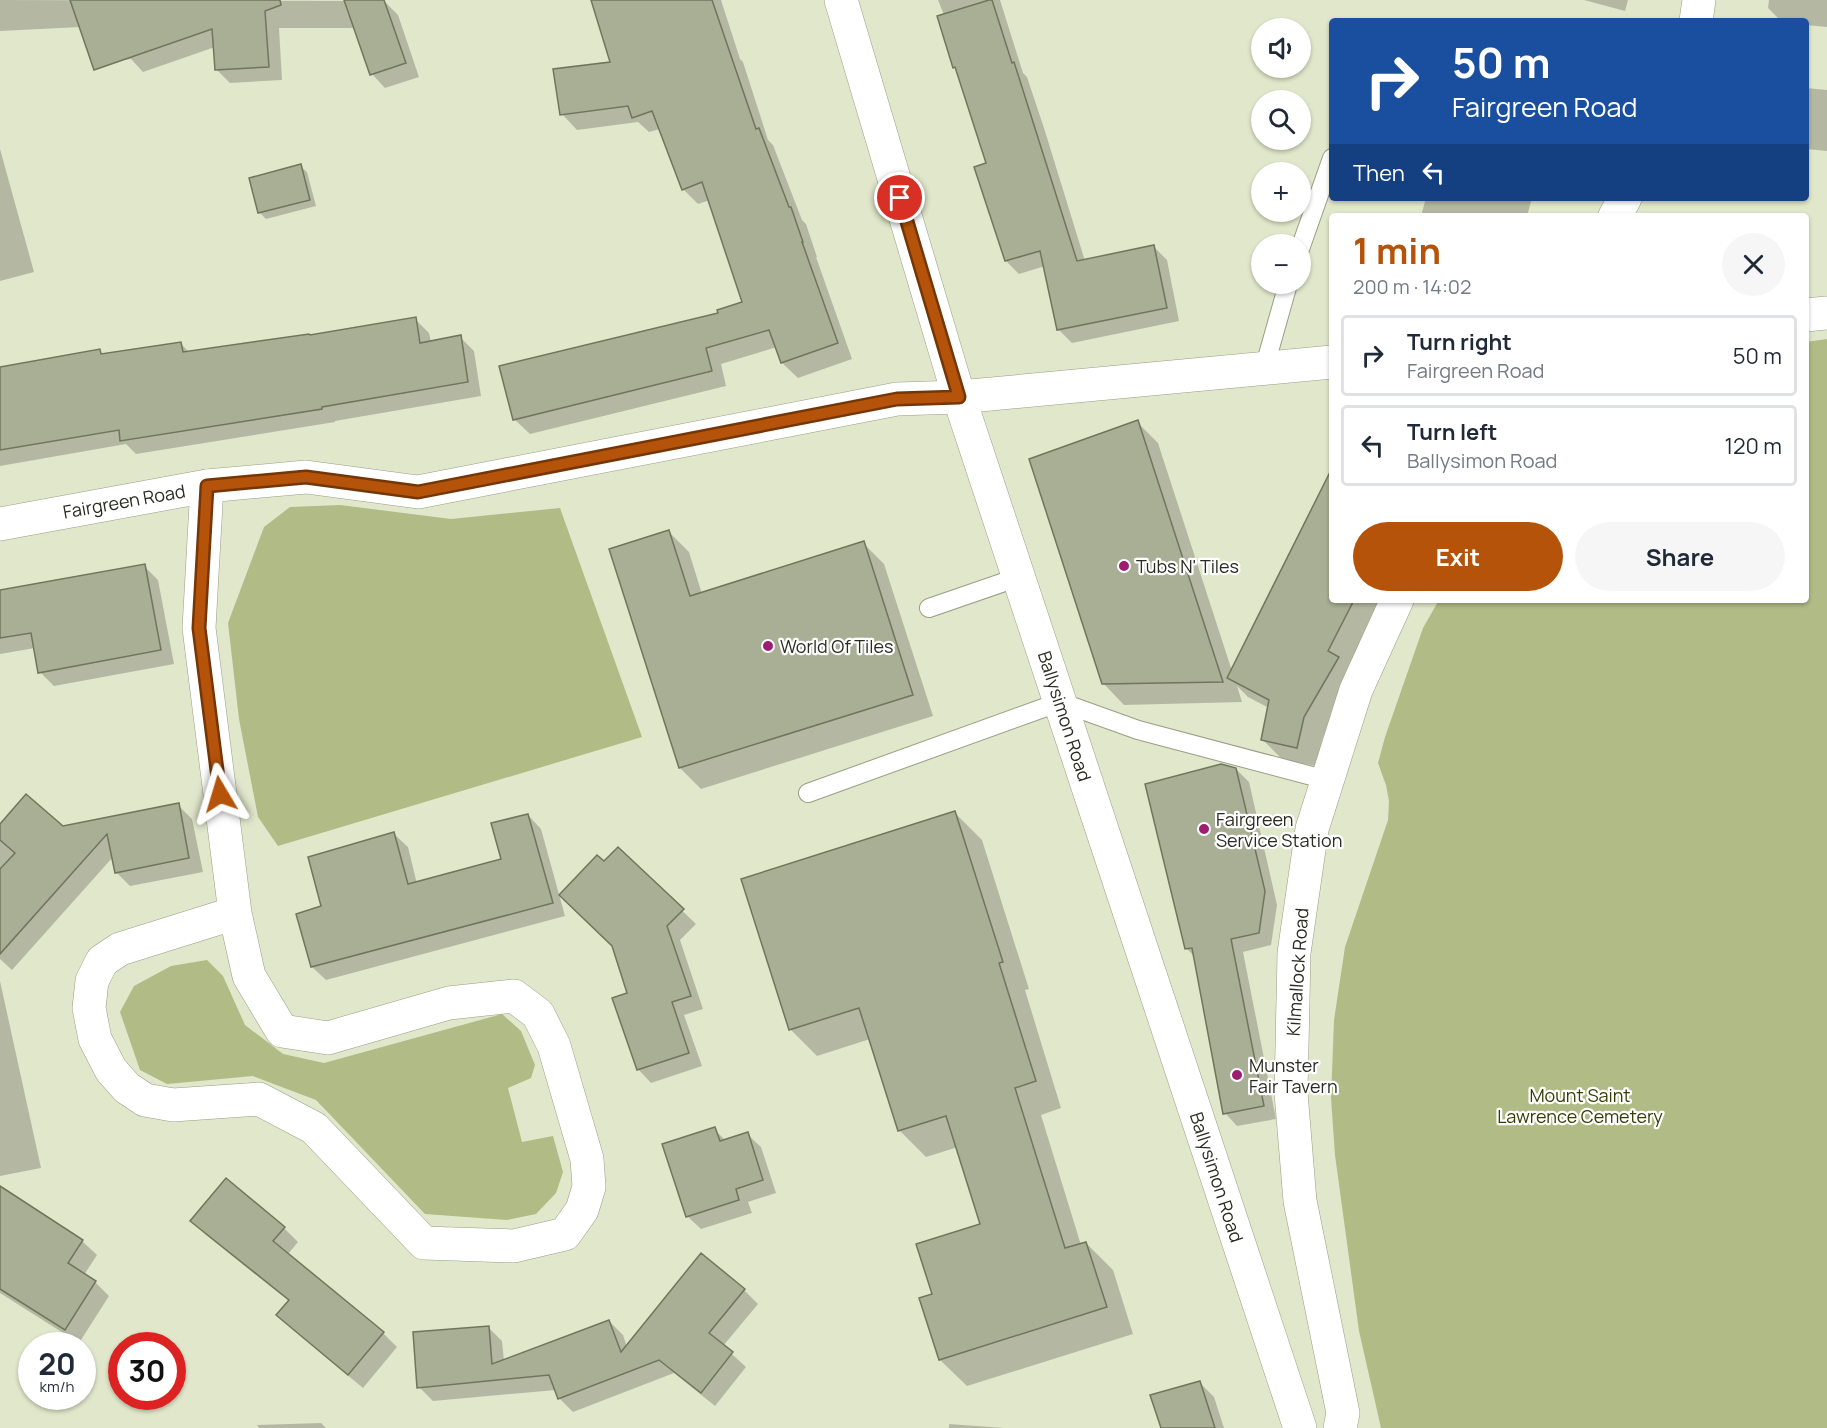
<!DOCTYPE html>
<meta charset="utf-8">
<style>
:root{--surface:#fff;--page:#f6f6f7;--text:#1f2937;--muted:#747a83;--line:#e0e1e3;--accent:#b45309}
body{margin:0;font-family:Manrope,sans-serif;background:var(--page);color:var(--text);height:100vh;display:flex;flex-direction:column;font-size:22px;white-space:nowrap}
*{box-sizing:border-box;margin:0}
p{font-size:20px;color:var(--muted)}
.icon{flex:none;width:33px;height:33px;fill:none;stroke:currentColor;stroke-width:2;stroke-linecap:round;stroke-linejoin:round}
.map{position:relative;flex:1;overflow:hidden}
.panel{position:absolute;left:1329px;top:213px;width:480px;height:390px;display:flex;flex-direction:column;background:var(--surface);border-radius:6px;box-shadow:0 2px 4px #0004}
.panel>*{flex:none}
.guide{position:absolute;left:1329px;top:18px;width:480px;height:183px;border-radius:6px;box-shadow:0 2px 4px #0004;background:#1a4fa0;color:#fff;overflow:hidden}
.buttons{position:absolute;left:1251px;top:18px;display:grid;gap:12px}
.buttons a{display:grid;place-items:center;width:60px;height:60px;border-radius:50%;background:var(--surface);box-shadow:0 2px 4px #0004;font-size:30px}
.speed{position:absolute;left:18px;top:1332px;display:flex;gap:12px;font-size:30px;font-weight:700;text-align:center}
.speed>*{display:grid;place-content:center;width:78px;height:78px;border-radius:50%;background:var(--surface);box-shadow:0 2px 4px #0004;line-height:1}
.speed small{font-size:15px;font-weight:400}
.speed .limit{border:9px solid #d22;background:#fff;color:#111}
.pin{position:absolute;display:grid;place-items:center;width:51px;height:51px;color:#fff;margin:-26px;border:3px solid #fff;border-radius:50%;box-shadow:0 2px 6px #0007}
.me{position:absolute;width:66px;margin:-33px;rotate:353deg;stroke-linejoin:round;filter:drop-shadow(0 0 4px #0008)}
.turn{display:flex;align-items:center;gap:21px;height:126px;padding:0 24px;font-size:27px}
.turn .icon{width:78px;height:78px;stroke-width:2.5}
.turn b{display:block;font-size:42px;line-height:51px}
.then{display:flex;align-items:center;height:57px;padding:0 24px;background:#0003;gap:12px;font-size:22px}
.round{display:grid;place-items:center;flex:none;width:63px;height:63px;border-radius:32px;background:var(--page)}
.summary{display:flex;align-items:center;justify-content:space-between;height:102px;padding:0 24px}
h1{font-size:36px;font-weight:700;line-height:45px;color:var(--accent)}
.action{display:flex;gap:12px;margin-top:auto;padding:12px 24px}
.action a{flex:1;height:69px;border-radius:36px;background:var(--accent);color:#fff;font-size:24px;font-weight:700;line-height:69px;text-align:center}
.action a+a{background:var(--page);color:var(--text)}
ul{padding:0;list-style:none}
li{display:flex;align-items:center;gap:18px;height:81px;margin:0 12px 9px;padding:0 12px;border:3px solid var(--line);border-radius:6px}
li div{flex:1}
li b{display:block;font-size:22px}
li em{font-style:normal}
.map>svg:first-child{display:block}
.green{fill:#b1bb85}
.shadow{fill:#0003}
.building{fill:#a9af94;stroke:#70755c;stroke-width:1.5}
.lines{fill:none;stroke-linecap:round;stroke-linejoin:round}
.service-casing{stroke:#999e84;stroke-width:20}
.minor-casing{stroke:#999e84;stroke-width:34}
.tertiary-casing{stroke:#999e84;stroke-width:34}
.secondary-casing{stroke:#999e84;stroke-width:34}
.service{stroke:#fff;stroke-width:18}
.minor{stroke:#fff;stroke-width:33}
.tertiary{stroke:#fff;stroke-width:33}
.secondary{stroke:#fff;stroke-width:33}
.route-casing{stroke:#753606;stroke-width:15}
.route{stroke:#b45309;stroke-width:10}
.poi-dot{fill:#9e1d71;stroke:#fff;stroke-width:2}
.labels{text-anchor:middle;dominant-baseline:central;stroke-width:4.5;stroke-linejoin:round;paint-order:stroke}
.street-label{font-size:18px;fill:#2a2c22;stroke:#fff}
.poi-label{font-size:18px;fill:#2a2c22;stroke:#fff;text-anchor:start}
.park-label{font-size:18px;fill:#373e05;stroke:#fff}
</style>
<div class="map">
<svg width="1827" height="1428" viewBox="0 0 1827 1428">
<rect width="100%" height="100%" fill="#e1e7cb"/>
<g class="green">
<path d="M 1827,339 L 1827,1428 L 1381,1428 L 1359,1331 L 1335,1155 L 1331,1098 L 1334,1020 L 1345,947 L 1388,820 L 1389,801 L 1386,785 L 1378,763 L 1385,737 L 1423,628 L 1439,600 L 1806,600 L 1806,342 Z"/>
<path d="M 340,505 L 451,519 L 560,508 L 642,737 L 278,846 L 258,817 L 239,719 L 228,623 L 264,527 L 290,507 Z"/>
<path d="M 207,960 L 223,976 L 245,1025 L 283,1054 L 324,1063 L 502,1014 L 521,1031 L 535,1065 L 531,1078 L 508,1088 L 522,1142 L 553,1136 L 563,1172 L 556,1193 L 536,1214 L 507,1220 L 425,1214 L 316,1100 L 253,1076 L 167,1084 L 140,1070 L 120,1012 L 134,986 L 171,966 Z"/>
</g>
<g class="shadow">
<path d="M 0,0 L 384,1 L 398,15 L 419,77 L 385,88 L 372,74 L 355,28 L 279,28 L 282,80 L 230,83 L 216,69 L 215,47 L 143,72 L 131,59 L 102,63 L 81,27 L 0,31 Z"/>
<path d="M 593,0 L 721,0 L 740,59 L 743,62 L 768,140 L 773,145 L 802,220 L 806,224 L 817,257 L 816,257 L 852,359 L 798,378 L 782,363 L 777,347 L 721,364 L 726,386 L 530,434 L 514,419 L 720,314 L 744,303 L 710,200 L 698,204 L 683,189 L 660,129 L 649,132 L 638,122 L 577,130 L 562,114 L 612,63 Z"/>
<path d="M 938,0 L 1000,0 L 1023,73 L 1027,77 L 1044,128 L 1085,261 L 1154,247 L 1167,260 L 1179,321 L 1072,343 L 1059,330 L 1045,266 L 1019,274 L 1006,261 L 987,164 L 958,71 L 954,67 L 944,15 Z"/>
<path d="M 1584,0 L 1628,0 L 1625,11 Z"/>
<path d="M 1769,0 L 1827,0 L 1827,27 L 1806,25 L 1806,21 L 1781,21 L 1768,8 Z"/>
<path d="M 1806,88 L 1827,90 L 1827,151 L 1806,149 Z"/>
<path d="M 0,149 L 34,272 L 0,281 Z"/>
<path d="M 300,166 L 307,172 L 316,206 L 266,219 L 260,213 Z"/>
<path d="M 1426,198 L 1532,198 L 1527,216 L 1421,216 Z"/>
<path d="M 415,319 L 429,333 L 431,342 L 460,337 L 474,351 L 481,396 L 335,421 L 335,422 L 136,454 L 126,444 L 0,466 L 0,369 L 99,351 L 104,355 L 181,344 L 190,353 L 310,337 Z"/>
<path d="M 1137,422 L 1158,443 L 1232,671 L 1332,471 L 1332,600 L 1383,600 L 1348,668 L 1357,677 L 1323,737 L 1316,766 L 1282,759 L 1263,740 L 1269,708 L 1248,697 L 1237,686 L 1242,702 L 1124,705 L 1103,683 Z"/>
<path d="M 668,531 L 689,552 L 702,594 L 863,543 L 884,564 L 933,716 L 701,789 L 680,768 L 611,550 Z"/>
<path d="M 144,566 L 158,580 L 174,664 L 54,686 L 40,672 L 35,648 L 0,654 L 0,591 Z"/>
<path d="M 1236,769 L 1249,782 L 1277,905 L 1271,945 L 1243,952 L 1276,1119 L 1237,1126 L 1225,1113 L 1195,957 L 1186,948 Z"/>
<path d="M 178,805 L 192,819 L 203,872 L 130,886 L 116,872 L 113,857 L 12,970 L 0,959 L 0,826 L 63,828 Z"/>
<path d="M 955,813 L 982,840 L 1029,989 L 1025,990 L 1061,1108 L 1041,1115 L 1081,1245 L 1086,1243 L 1113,1270 L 1133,1334 L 967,1386 L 940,1360 L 921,1299 L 934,1295 L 982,1225 L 958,1147 L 926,1157 L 899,1130 L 870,1039 L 817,1056 L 790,1029 Z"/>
<path d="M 528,815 L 541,829 L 565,916 L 326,980 L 312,967 L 323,908 L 394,834 L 408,847 L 417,884 L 503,860 Z"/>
<path d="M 618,849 L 696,924 L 680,940 L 703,1009 L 684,1015 L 702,1066 L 651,1083 L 638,1069 L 629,993 L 605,864 Z"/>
<path d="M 0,981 L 41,1168 L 0,1176 Z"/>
<path d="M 714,1129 L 726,1141 L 747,1134 L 761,1147 L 776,1193 L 748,1202 L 752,1213 L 701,1229 L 687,1216 Z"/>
<path d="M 0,1188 L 82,1241 L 97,1255 L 84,1275 L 95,1282 L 109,1296 L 79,1343 L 0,1293 Z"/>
<path d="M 192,1221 L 284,1228 L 298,1242 L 288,1254 L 383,1333 L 397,1347 L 363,1388 L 292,1329 L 279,1315 L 290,1302 L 206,1235 Z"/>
<path d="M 744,1290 L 758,1304 L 723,1346 L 746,1367 L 715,1406 L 674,1373 L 573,1412 L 559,1398 L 556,1390 L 433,1401 L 419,1387 L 488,1327 L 502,1341 L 504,1361 L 609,1321 L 623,1335 L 627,1347 Z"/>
<path d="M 1200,1383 L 1214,1397 L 1224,1428 L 1162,1428 Z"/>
<path d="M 321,1423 L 326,1428 L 259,1428 L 257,1425 Z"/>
<path d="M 949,1424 L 1004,1428 L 949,1428 Z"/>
</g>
<g class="building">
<path d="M 70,0 L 280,0 L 281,5 L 265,11 L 269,67 L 215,70 L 212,29 L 94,70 Z"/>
<path d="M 344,0 L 384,0 L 406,63 L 370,75 Z"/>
<path d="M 591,0 L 712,0 L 756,129 L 759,128 L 789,207 L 791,207 L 803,242 L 802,242 L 838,343 L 781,363 L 769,330 L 706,348 L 712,371 L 513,420 L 499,366 L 718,313 L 717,310 L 742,302 L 702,182 L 682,190 L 652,111 L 632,118 L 628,106 L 560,115 L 553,69 L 610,62 Z"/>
<path d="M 989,0 L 992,0 L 1012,63 L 1014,62 L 1077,261 L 1154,245 L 1167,308 L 1057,330 L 1040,251 L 1005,261 L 974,167 L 986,163 L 955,67 L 953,68 L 937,16 Z"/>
<path d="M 301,164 L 310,200 L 258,213 L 249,178 Z"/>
<path d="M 416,317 L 420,343 L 461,335 L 468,382 L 322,407 L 322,409 L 120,441 L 119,430 L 0,450 L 0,367 L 100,349 L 101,354 L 181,342 L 183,352 L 309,334 L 310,335 Z"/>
<path d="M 1138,420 L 1223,682 L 1102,684 L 1029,459 Z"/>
<path d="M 1332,468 L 1332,600 L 1354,600 L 1328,651 L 1339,657 L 1304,717 L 1297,748 L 1261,740 L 1269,700 L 1227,678 Z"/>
<path d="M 669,530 L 690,596 L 864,541 L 913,695 L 679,768 L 609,549 Z"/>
<path d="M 145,564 L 161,650 L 38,673 L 31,633 L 0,638 L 0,590 Z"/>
<path d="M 1221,764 L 1236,768 L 1265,891 L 1259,933 L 1231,939 L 1264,1106 L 1223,1114 L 1192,948 L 1185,949 L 1145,784 Z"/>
<path d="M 26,794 L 63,826 L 179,803 L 189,858 L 115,873 L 107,834 L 0,954 L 0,869 L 15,853 L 0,840 L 0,824 Z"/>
<path d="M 955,811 L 1003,962 L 999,963 L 1036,1081 L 1015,1088 L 1065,1248 L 1086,1242 L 1107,1307 L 939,1360 L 919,1298 L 932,1294 L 916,1244 L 980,1224 L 946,1116 L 898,1131 L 859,1008 L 789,1030 L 741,879 Z"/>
<path d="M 528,814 L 553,903 L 311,967 L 296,914 L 321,906 L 308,857 L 394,832 L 408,884 L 501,859 L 491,823 Z"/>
<path d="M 618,847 L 684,909 L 667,926 L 691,996 L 672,1002 L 689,1053 L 637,1070 L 612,998 L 627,993 L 612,946 L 559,895 L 597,855 L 604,861 Z"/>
<path d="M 715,1127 L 720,1141 L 748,1132 L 763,1180 L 736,1189 L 739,1200 L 686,1217 L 662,1144 Z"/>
<path d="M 226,1178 L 285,1227 L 273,1241 L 384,1332 L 348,1375 L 276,1315 L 289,1300 L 190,1221 Z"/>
<path d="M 0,1186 L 83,1240 L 68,1263 L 96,1281 L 65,1330 L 0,1289 Z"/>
<path d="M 701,1253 L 745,1289 L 709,1333 L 733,1352 L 701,1393 L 659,1360 L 558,1399 L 549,1375 L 417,1388 L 413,1332 L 489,1326 L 492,1364 L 609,1320 L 621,1352 Z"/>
<path d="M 1200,1381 L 1215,1428 L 1161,1428 L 1150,1395 Z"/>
</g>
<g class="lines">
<defs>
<g id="service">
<path d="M 1300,249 L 1332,158"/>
<path d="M 1264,369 L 1288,284"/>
<path d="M 929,608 L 1019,577"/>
<path d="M 808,793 L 1060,702 L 1138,730 L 1327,780"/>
</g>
<g id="minor">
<path d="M 1806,315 L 1827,313"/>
<path d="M 207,486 L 199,628 L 235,913 L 249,976 L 282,1031 L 328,1038 L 449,1003 L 514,996 L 538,1014 L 554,1046 L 587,1159 L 589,1187 L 582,1210 L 565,1234 L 514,1246 L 424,1243 L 314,1128 L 259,1099 L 173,1105 L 145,1100 L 127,1088 L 111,1070 L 95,1039 L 89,1008 L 92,981 L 102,961 L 120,949 L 235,913"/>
<path d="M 0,524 L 207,486 L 306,477 L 418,492 L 897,399 L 959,397"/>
</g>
<g id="tertiary">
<path d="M 1696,21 L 1699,0"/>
<path d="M 1615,216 L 1625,198"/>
<path d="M 959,397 L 1332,362"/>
<path d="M 1340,1428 L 1343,1413 L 1300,1201 L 1291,1093 L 1294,953 L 1312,829 L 1356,690 L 1397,600"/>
</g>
<path id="secondary" d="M 841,0 L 959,397 L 1300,1428"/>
</defs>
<use href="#service" class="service-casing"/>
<use href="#minor" class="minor-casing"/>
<use href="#tertiary" class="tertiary-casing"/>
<use href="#secondary" class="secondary-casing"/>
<use href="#service" class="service"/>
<use href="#minor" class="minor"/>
<use href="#tertiary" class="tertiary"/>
<use href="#secondary" class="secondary"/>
</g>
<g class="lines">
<defs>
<path id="route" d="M 220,794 L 199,628 L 207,486 L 306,477 L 418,492 L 897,399 L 959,397 L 900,198"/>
</defs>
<use href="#route" class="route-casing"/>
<use href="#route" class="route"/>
</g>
<g class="poi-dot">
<circle cx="1124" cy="566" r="6"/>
<circle cx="768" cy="646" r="6"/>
<circle cx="1204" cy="829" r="6"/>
<circle cx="1237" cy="1075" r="6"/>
</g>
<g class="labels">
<g class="street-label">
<text transform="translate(124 501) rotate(-10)">Fairgreen Road</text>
<text transform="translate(1065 716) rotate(72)">Ballysimon Road</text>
<text transform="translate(1297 972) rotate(-86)">Kilmallock Road</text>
<text transform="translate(1217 1177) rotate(72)">Ballysimon Road</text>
</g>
<g class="poi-label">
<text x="1136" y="566">Tubs N' Tiles</text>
<text x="780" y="646">World Of Tiles</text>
<text x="1216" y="819">Fairgreen<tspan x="1216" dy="21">Service Station</tspan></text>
<text x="1249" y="1065">Munster<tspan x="1249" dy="21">Fair Tavern</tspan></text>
</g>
<g class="park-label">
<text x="1580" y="1095">Mount Saint<tspan x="1580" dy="21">Lawrence Cemetery</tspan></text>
</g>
</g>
</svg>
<div class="buttons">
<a><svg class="icon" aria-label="sound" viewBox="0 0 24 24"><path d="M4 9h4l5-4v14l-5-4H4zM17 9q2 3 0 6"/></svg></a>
<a><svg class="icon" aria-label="search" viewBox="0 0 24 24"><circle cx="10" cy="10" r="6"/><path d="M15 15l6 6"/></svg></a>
<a>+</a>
<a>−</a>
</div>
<div class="speed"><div>20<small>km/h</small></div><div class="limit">30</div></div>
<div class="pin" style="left:900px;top:198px;background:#d93025"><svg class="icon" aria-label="arrive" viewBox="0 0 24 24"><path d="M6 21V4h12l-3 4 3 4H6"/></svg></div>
<svg class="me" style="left:220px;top:794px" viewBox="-20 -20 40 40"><path d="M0-17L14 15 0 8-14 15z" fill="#b45309" stroke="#fff" stroke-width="4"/></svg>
<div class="guide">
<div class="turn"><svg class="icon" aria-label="right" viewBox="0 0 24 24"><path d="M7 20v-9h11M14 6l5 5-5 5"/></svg><div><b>50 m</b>Fairgreen Road</div></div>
<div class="then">Then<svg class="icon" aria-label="left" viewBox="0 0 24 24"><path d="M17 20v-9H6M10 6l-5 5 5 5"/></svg></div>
</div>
<section class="panel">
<div class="summary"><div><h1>1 min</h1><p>200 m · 14:02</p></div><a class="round"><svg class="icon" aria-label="close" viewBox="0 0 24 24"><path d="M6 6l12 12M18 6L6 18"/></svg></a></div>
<ul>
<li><svg class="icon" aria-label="right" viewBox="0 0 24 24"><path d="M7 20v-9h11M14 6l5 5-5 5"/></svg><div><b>Turn right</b><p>Fairgreen Road</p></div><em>50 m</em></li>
<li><svg class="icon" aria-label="left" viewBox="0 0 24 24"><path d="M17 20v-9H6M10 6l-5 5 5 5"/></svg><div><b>Turn left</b><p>Ballysimon Road</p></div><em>120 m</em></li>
</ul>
<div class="action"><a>Exit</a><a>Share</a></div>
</section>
</div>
